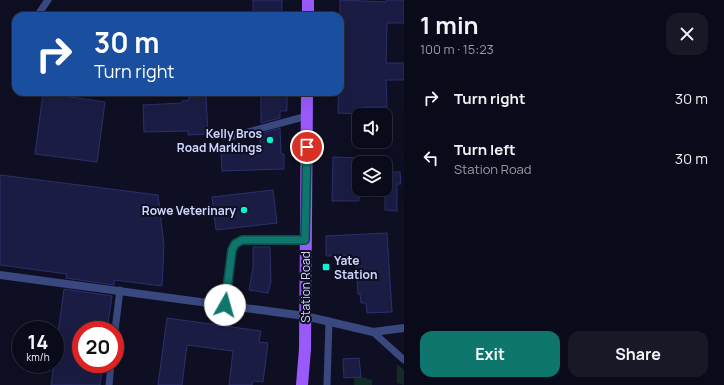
<!DOCTYPE html>
<meta charset="utf-8">
<style>
:root{--surface:#0a0b1a;--page:#181927;--text:#f1f3f6;--muted:#999ba2;--line:#2a2b39;--accent:#0f766e}
body{margin:0;font-family:Manrope,sans-serif;background:var(--page);color:var(--text);height:100vh;display:flex;flex-direction:column;font-size:15px;white-space:nowrap}
*{box-sizing:border-box;margin:0}
p{font-size:13px;color:var(--muted)}
.icon{flex:none;width:22px;height:22px;fill:none;stroke:currentColor;stroke-width:2;stroke-linecap:round;stroke-linejoin:round}
.map{position:relative;flex:1;overflow:hidden}
.panel{display:flex;flex-direction:column;background:var(--surface);width:320px}
.panel>*{flex:none}
.guide{position:absolute;left:12px;top:12px;width:332px;height:84px;border-radius:12px;box-shadow:0 4px 16px #0002,0 0 0 1px var(--line);background:#1a4fa0;color:#fff;overflow:hidden}
.tools{position:absolute;left:352px;top:108px;display:grid;gap:8px}
.tools a{display:grid;place-items:center;width:40px;height:40px;border-radius:8px;background:var(--surface);box-shadow:0 4px 16px #0002,0 0 0 1px var(--line);font-size:20px}
.speed{position:absolute;left:12px;top:321px;display:flex;gap:8px;font-size:20px;font-weight:700;text-align:center}
.speed>*{display:grid;place-content:center;width:52px;height:52px;border-radius:50%;background:var(--surface);box-shadow:0 4px 16px #0002,0 0 0 1px var(--line);line-height:1}
.speed small{font-size:10px;font-weight:400}
.speed .limit{border:6px solid #d22;background:#fff;color:#111}
.pin{position:absolute;display:grid;place-items:center;width:34px;height:34px;color:#fff;margin:-17px;border:2px solid #fff;border-radius:50%;box-shadow:0 1px 4px #0007}
.me{position:absolute;width:44px;margin:-22px;rotate:7deg;stroke-linejoin:round;filter:drop-shadow(0 0 3px #0008)}
.turn{display:flex;align-items:center;gap:14px;height:84px;padding:0 16px;font-size:18px}
.turn .icon{width:52px;height:52px;stroke-width:2.5}
.turn b{display:block;font-size:28px;line-height:34px}
.round{display:grid;place-items:center;flex:none;width:42px;height:42px;border-radius:12px;background:var(--page)}
.headline{display:flex;align-items:center;justify-content:space-between;height:68px;padding:0 16px}
h1{font-size:24px;font-weight:700;line-height:30px}
.button{display:flex;gap:8px;margin-top:auto;padding:8px 16px}
.button a{flex:1;height:46px;border-radius:12px;background:var(--accent);color:#fff;font-size:16px;font-weight:700;line-height:46px;text-align:center}
.button a+a{background:var(--page);color:var(--text)}
ul{padding:0;list-style:none}
li{display:flex;align-items:center;gap:12px;height:60px;padding:0 16px}
li div{flex:1}
li b{display:block;font-size:15px}
li em{font-style:normal}
main{display:flex;flex:1;min-height:0}
.map>svg:first-child{display:block}
.green{fill:#112c25}
.building{fill:#1b1c43;stroke:#2d2f6e}
.lines{fill:none;stroke-linecap:round;stroke-linejoin:round}
.service{stroke:#3a4880;stroke-width:7}
.minor{stroke:#3a4880;stroke-width:8}
.primary{stroke:#9a5afb;stroke-width:12}
.route-casing{stroke:#0a4d48;stroke-width:10}
.route{stroke:#0f766e;stroke-width:7}
.poi-dot{fill:#05f5d7;stroke:#0e0f22;stroke-width:1.5}
.labels{text-anchor:middle;dominant-baseline:central;stroke-width:4;stroke-linejoin:round;paint-order:stroke}
.poi-label{font-size:12px;font-weight:bold;fill:#d1d6fe;stroke:#0e0f22;text-anchor:end}
.street-label{font-size:12px;fill:#d1d6fe;stroke:#0e0f22}
</style>
<main>
<div class="map">
<svg width="404" height="385" viewBox="0 0 404 385">
<rect width="100%" height="100%" fill="#0e0f22"/>
<g class="green">
<path d="M 397,364 L 404,370 L 404,385 L 397,383 Z"/>
<path d="M 361,377 L 372,380 L 372,385 L 354,385 L 354,378 Z"/>
</g>
<g class="building">
<rect x="253" y="0" width="29" height="16"/>
<path d="M 340,0 L 386,2 L 386,0 L 404,0 L 404,23 L 387,23 L 386,63 L 404,63 L 404,80 L 386,80 L 387,107 L 364,107 L 364,110 L 361,110 L 361,114 L 338,113 Z"/>
<path d="M 261,92 L 287,92 L 287,111 L 280,111 L 280,118 L 261,123 Z"/>
<path d="M 43,93 L 105,102 L 97,162 L 35,154 Z"/>
<path d="M 206,96 L 208,134 L 188,135 L 188,131 L 144,132 L 143,105 L 182,103 L 182,101 L 189,100 L 189,97 Z"/>
<path d="M 280,128 L 281,154 L 284,154 L 284,169 L 222,171 L 221,150 L 260,149 L 260,134 Z"/>
<path d="M 333,157 L 359,158 L 359,201 L 332,201 Z"/>
<path d="M 385,172 L 400,172 L 401,184 L 397,184 L 397,211 L 385,210 Z"/>
<path d="M 0,175 L 158,195 L 164,245 L 162,286 L 114,280 L 114,285 L 66,278 L 67,274 L 0,265 Z"/>
<path d="M 273,190 L 277,223 L 216,230 L 212,197 Z"/>
<path d="M 387,233 L 392,312 L 367,313 L 366,303 L 361,303 L 360,294 L 358,294 L 356,264 L 349,265 L 348,255 L 326,256 L 326,236 Z"/>
<path d="M 253,247 L 270,247 L 271,282 L 268,293 L 249,290 L 253,268 Z"/>
<path d="M 64,289 L 112,296 L 107,330 L 81,330 L 81,364 L 103,364 L 100,385 L 51,385 Z"/>
<path d="M 167,318 L 261,331 L 259,342 L 268,343 L 263,382 L 253,381 L 252,385 L 229,385 L 233,351 L 187,345 L 182,385 L 158,385 Z"/>
<path d="M 359,358 L 361,377 L 344,378 L 343,359 Z"/>
</g>
<g class="lines">
<g class="service">
<path d="M 37,16 L 48,0"/>
<path d="M 230,137 L 307,116"/>
<path d="M 225,305 L 232,250 L 235,244 L 242,240 L 305,240"/>
<path d="M 115,330 L 120,290"/>
<path d="M 373,332 L 404,360"/>
<path d="M 109,385 L 111,364"/>
<path d="M 327,385 L 329,321"/>
</g>
<path class="minor" d="M 0,275 L 305,316 L 373,332 L 404,328"/>
<g class="primary">
<path d="M 308,16 L 308,0"/>
<path d="M 302,385 L 305,349 L 307,92"/>
</g>
</g>
<g class="lines">
<defs>
<path id="route" d="M 225,305 L 232,250 L 235,244 L 242,240 L 305,240 L 307,147"/>
</defs>
<use href="#route" class="route-casing"/>
<use href="#route" class="route"/>
</g>
<g class="poi-dot">
<circle cx="270" cy="140" r="4"/>
<circle cx="244" cy="210" r="4"/>
<rect x="322" y="263" width="8" height="8" rx="2"/>
</g>
<g class="labels">
<g class="poi-label">
<text x="262" y="133">Kelly Bros<tspan x="262" dy="14">Road Markings</tspan></text>
<text x="236" y="210">Rowe Veterinary</text>
<text x="334" y="260" text-anchor="start">Yate<tspan x="334" dy="14">Station</tspan></text>
</g>
<g class="street-label">
<text transform="translate(305 287) rotate(-90)">Station Road</text>
</g>
</g>
</svg>
<div class="tools">
<a><svg class="icon" aria-label="sound" viewBox="0 0 24 24"><path d="M4 9h4l5-4v14l-5-4H4zM17 9q2 3 0 6"/></svg></a>
<a><svg class="icon" aria-label="layers" viewBox="0 0 24 24"><path d="M12 4l9 5-9 5-9-5zM3 14l9 5 9-5"/></svg></a>
</div>
<div class="speed"><div>14<small>km/h</small></div><div class="limit">20</div></div>
<div class="pin" style="left:307px;top:147px;background:#d93025"><svg class="icon" aria-label="arrive" viewBox="0 0 24 24"><path d="M6 21V4h12l-3 4 3 4H6"/></svg></div>
<svg class="me" style="left:225px;top:305px" viewBox="-20 -20 40 40"><circle r="19" fill="#fff"/><path d="M0-13L10 11 0 6-10 11z" fill="#0f766e"/></svg>
<div class="guide">
<div class="turn"><svg class="icon" aria-label="right" viewBox="0 0 24 24"><path d="M7 20v-9h11M14 6l5 5-5 5"/></svg><div><b>30 m</b>Turn right</div></div>
</div>
</div>
<section class="panel">
<div class="headline"><div><h1>1 min</h1><p>100 m · 15:23</p></div><a class="round"><svg class="icon" aria-label="close" viewBox="0 0 24 24"><path d="M6 6l12 12M18 6L6 18"/></svg></a></div>
<ul>
<li><svg class="icon" aria-label="right" viewBox="0 0 24 24"><path d="M7 20v-9h11M14 6l5 5-5 5"/></svg><div><b>Turn right</b></div><em>30 m</em></li>
<li><svg class="icon" aria-label="left" viewBox="0 0 24 24"><path d="M17 20v-9H6M10 6l-5 5 5 5"/></svg><div><b>Turn left</b><p>Station Road</p></div><em>30 m</em></li>
</ul>
<div class="button"><a>Exit</a><a>Share</a></div>
</section>
</main>
